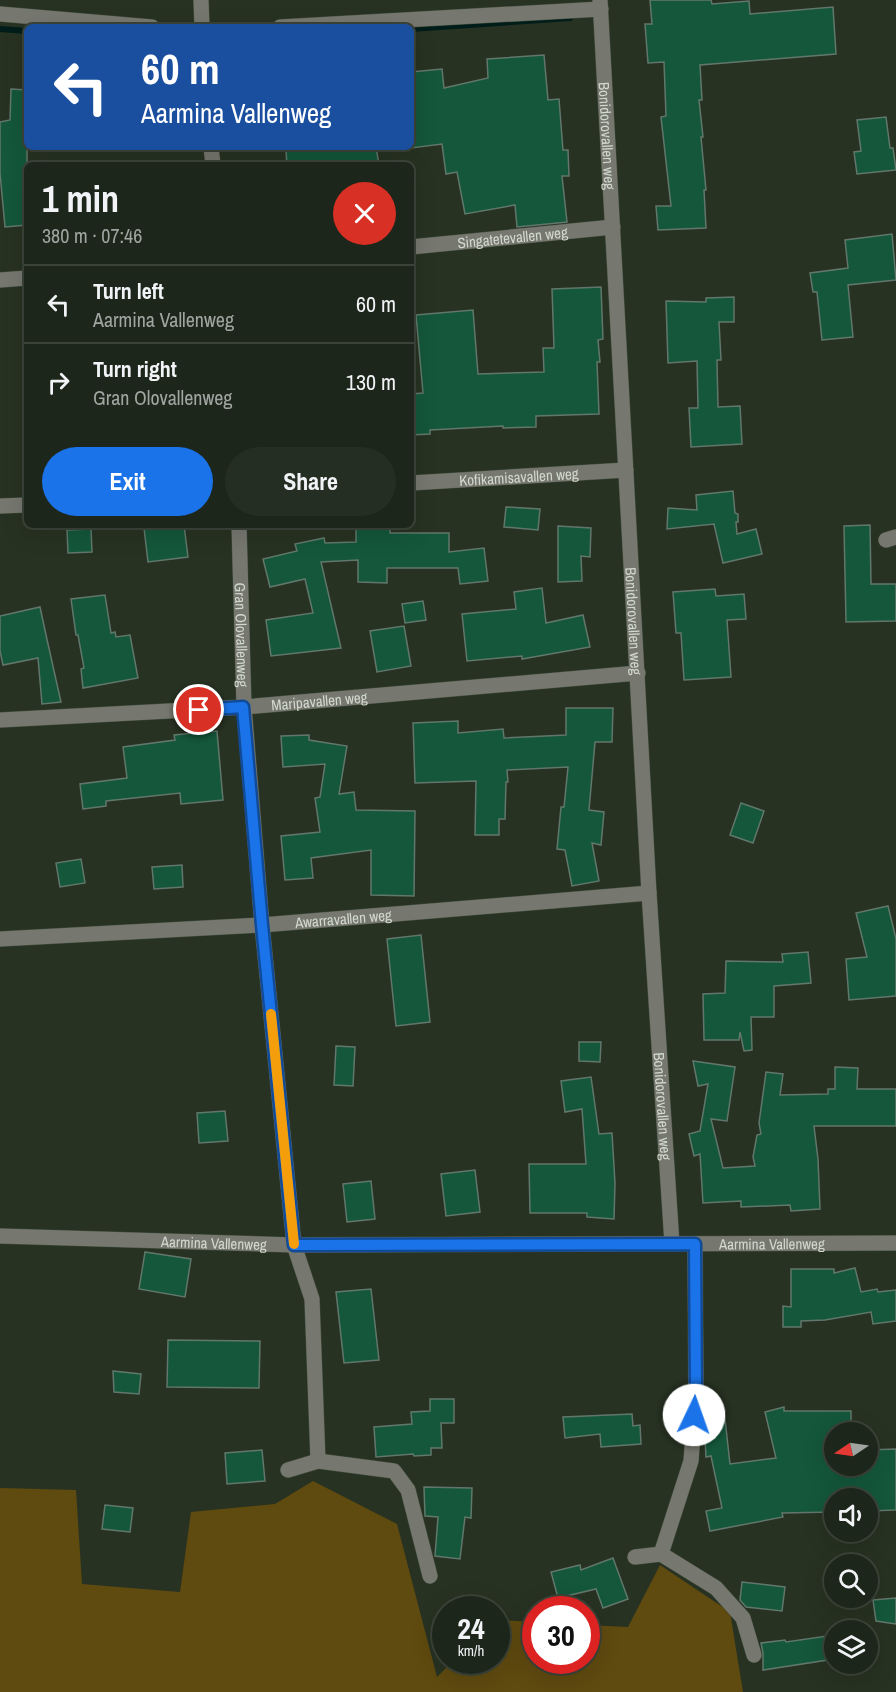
<!DOCTYPE html>
<meta charset="utf-8">
<style>
:root{--surface:#1d261a;--page:#252e23;--text:#f1f3f6;--muted:#a0a5a2;--line:#3b4339;--accent:#1a73e8}
body{margin:0;font-family:"Archivo Narrow",sans-serif;background:var(--page);color:var(--text);height:100vh;display:flex;flex-direction:column;font-size:22px;white-space:nowrap}
*{box-sizing:border-box;margin:0}
p{font-size:20px;color:var(--muted)}
.icon{flex:none;width:33px;height:33px;fill:none;stroke:currentColor;stroke-width:2;stroke-linecap:round;stroke-linejoin:round}
.map{position:relative;flex:1;overflow:hidden}
.panel{position:absolute;left:24px;top:162px;width:390px;height:366px;display:flex;flex-direction:column;background:var(--surface);border-radius:9px;box-shadow:0 6px 24px #0002,0 0 0 2px var(--line)}
.panel>*{flex:none}
.banner{position:absolute;left:24px;top:24px;width:390px;height:126px;border-radius:9px;box-shadow:0 6px 24px #0002,0 0 0 2px var(--line);background:#1a4fa0;color:#fff;overflow:hidden}
.needle{width:39px;rotate:257deg}
.fabs{position:absolute;left:824px;top:1422px;display:grid;gap:12px}
.fabs a{display:grid;place-items:center;width:54px;height:54px;border-radius:50%;background:var(--surface);box-shadow:0 6px 24px #0002,0 0 0 2px var(--line);font-size:30px}
.speed{position:absolute;left:432px;top:1596px;display:flex;gap:12px;font-size:30px;font-weight:700;text-align:center}
.speed>*{display:grid;place-content:center;width:78px;height:78px;border-radius:50%;background:var(--surface);box-shadow:0 6px 24px #0002,0 0 0 2px var(--line);line-height:1}
.speed small{font-size:15px;font-weight:400}
.speed .limit{border:9px solid #d22;background:#fff;color:#111}
.pin{position:absolute;display:grid;place-items:center;width:51px;height:51px;color:#fff;margin:-26px;border:3px solid #fff;border-radius:50%;box-shadow:0 2px 6px #0007}
.me{position:absolute;width:66px;margin:-33px;rotate:3deg;stroke-linejoin:round;filter:drop-shadow(0 0 4px #0008)}
.turn{display:flex;align-items:center;gap:21px;height:126px;padding:0 18px;font-size:27px}
.turn .icon{width:78px;height:78px;stroke-width:2.5}
.turn b{display:block;font-size:42px;line-height:51px}
.round{display:grid;place-items:center;flex:none;width:63px;height:63px;border-radius:32px;background:var(--page)}
.headline{display:flex;align-items:center;justify-content:space-between;height:102px;padding:0 18px}
h1{font-size:36px;font-weight:800;line-height:45px}
.primary-button{display:flex;gap:12px;margin-top:auto;padding:12px 18px}
.primary-button a{flex:1;height:69px;border-radius:36px;background:var(--accent);color:#fff;font-size:24px;font-weight:800;line-height:69px;text-align:center}
.primary-button a+a{background:var(--page);color:var(--text)}
ul{padding:0;list-style:none}
li{display:flex;align-items:center;gap:18px;height:78px;padding:0 18px;border-top:2px solid var(--line)}
li div{flex:1}
li b{display:block;font-size:22px}
li em{font-style:normal}
.map>svg:first-child{display:block}
.green{fill:#5f4a0f}
.lines{fill:none;stroke-linecap:round;stroke-linejoin:round}
.stream{stroke:#001d1a;stroke-width:6}
.building{fill:#14573b;stroke:#61776b;stroke-width:1.5}
.minor-casing{stroke:#424d3e;stroke-width:16}
.minor{stroke:#76776e;stroke-width:15}
.route-casing{stroke:#114b97;stroke-width:15}
.route{stroke:#1a73e8;stroke-width:10}
.slow{stroke:#f59e0b;stroke-width:10}
.labels{text-anchor:middle;dominant-baseline:central;stroke-width:6;stroke-linejoin:round;paint-order:stroke}
.street-label{font-size:15px;fill:#d1d8ce;stroke:#273222}
</style>
<div class="map">
<svg width="896" height="1692" viewBox="0 0 896 1692">
<rect width="100%" height="100%" fill="#273222"/>
<path class="green" d="M 313,1481 L 397,1524 L 437,1677 L 453,1661 L 496,1660 L 497,1620 L 535,1622 L 536,1660 L 586,1660 L 587,1625 L 628,1627 L 660,1565 L 730,1612 L 743,1692 L 0,1692 L 0,1488 L 76,1490 L 82,1584 L 180,1592 L 191,1512 L 275,1504 Z"/>
<g class="lines">
<g class="stream">
<path d="M 0,29 L 27,31"/>
<path d="M 411,29 L 570,18"/>
</g>
</g>
<g class="building">
<path d="M 650,0 L 711,0 L 712,4 L 749,1 L 750,14 L 833,7 L 836,54 L 700,65 L 702,100 L 699,100 L 703,137 L 701,137 L 706,190 L 704,190 L 706,228 L 658,230 L 656,206 L 671,206 L 661,117 L 666,116 L 664,62 L 648,63 L 645,24 L 652,24 Z"/>
<path d="M 544,55 L 548,100 L 559,99 L 563,150 L 568,150 L 569,176 L 562,176 L 567,222 L 517,227 L 515,205 L 465,214 L 457,172 L 446,174 L 442,144 L 411,148 L 411,72 L 442,69 L 444,88 L 488,78 L 487,59 Z"/>
<path d="M 11,89 L 27,90 L 27,225 L 5,227 L 0,173 L 0,122 L 10,120 Z"/>
<path d="M 886,117 L 890,148 L 893,148 L 896,170 L 857,174 L 854,152 L 861,151 L 857,120 Z"/>
<path d="M 358,147 L 376,147 L 379,165 L 287,165 L 286,151 L 358,148 Z"/>
<path d="M 892,234 L 896,280 L 848,285 L 853,337 L 822,340 L 817,292 L 813,292 L 810,273 L 848,268 L 845,240 Z"/>
<path d="M 601,287 L 603,339 L 598,340 L 600,362 L 597,362 L 599,414 L 536,416 L 536,427 L 503,428 L 503,426 L 430,430 L 430,434 L 411,435 L 411,394 L 423,393 L 416,315 L 473,310 L 478,374 L 544,372 L 543,348 L 554,348 L 552,289 Z"/>
<path d="M 734,297 L 734,322 L 719,322 L 721,360 L 717,360 L 718,407 L 740,406 L 742,444 L 691,447 L 689,408 L 698,408 L 697,361 L 668,363 L 666,301 L 706,302 L 706,298 Z"/>
<path d="M 733,491 L 735,513 L 738,514 L 738,522 L 736,522 L 737,534 L 756,529 L 762,554 L 723,563 L 714,524 L 667,529 L 668,508 L 697,510 L 696,495 Z"/>
<path d="M 506,507 L 540,509 L 538,530 L 504,527 Z"/>
<path d="M 170,525 L 184,525 L 188,557 L 148,562 L 144,528 Z"/>
<path d="M 356,525 L 390,525 L 390,533 L 449,533 L 449,552 L 484,548 L 488,581 L 460,584 L 458,568 L 387,568 L 387,583 L 358,582 L 358,560 L 321,562 L 341,648 L 271,656 L 266,620 L 313,613 L 305,579 L 270,587 L 263,559 L 297,551 L 295,544 L 324,538 L 325,543 L 356,542 Z"/>
<path d="M 870,525 L 871,584 L 896,584 L 896,621 L 846,622 L 844,526 Z"/>
<path d="M 558,526 L 591,528 L 590,557 L 581,556 L 582,581 L 558,582 Z"/>
<path d="M 91,529 L 92,552 L 68,553 L 67,530 Z"/>
<path d="M 542,588 L 546,623 L 583,615 L 590,647 L 522,659 L 522,656 L 467,661 L 462,614 L 516,609 L 514,592 Z"/>
<path d="M 715,589 L 716,596 L 744,594 L 746,619 L 727,620 L 731,677 L 684,680 L 681,633 L 676,633 L 673,592 Z"/>
<path d="M 105,595 L 111,633 L 115,632 L 116,637 L 130,635 L 138,678 L 83,688 L 81,669 L 84,668 L 78,635 L 76,635 L 71,599 Z"/>
<path d="M 423,601 L 426,620 L 405,623 L 402,604 Z"/>
<path d="M 40,607 L 46,635 L 61,702 L 42,704 L 38,658 L 3,665 L 0,651 L 0,616 Z"/>
<path d="M 404,626 L 411,666 L 377,672 L 370,631 Z"/>
<path d="M 566,708 L 613,708 L 612,742 L 595,742 L 589,810 L 604,812 L 601,845 L 592,843 L 599,881 L 572,886 L 565,850 L 557,849 L 561,807 L 564,807 L 568,767 L 507,770 L 508,782 L 506,782 L 505,819 L 499,819 L 499,835 L 475,835 L 476,781 L 415,783 L 413,723 L 458,721 L 458,733 L 503,729 L 504,738 L 566,735 Z"/>
<path d="M 217,731 L 223,800 L 181,804 L 180,793 L 106,801 L 106,806 L 83,809 L 80,784 L 127,778 L 123,747 L 175,740 L 174,735 Z"/>
<path d="M 309,735 L 309,740 L 347,746 L 339,794 L 354,792 L 356,810 L 415,811 L 414,896 L 371,895 L 371,850 L 311,858 L 313,878 L 285,880 L 281,836 L 320,832 L 315,798 L 320,797 L 325,764 L 283,767 L 281,736 Z"/>
<path d="M 741,803 L 764,811 L 753,843 L 730,835 Z"/>
<path d="M 81,859 L 85,883 L 60,887 L 56,863 Z"/>
<path d="M 182,865 L 183,887 L 154,889 L 152,867 Z"/>
<path d="M 888,906 L 896,939 L 896,996 L 849,1000 L 846,959 L 867,957 L 856,913 Z"/>
<path d="M 421,935 L 430,1022 L 396,1026 L 387,939 Z"/>
<path d="M 808,952 L 811,983 L 774,986 L 774,1017 L 751,1017 L 752,1050 L 744,1051 L 740,1032 L 739,1040 L 704,1040 L 703,994 L 725,993 L 726,961 L 783,962 L 782,954 Z"/>
<path d="M 579,1042 L 601,1042 L 600,1062 L 579,1061 Z"/>
<path d="M 336,1046 L 355,1047 L 353,1086 L 334,1085 Z"/>
<path d="M 693,1061 L 735,1067 L 727,1121 L 711,1119 L 723,1168 L 755,1166 L 753,1157 L 757,1135 L 761,1134 L 759,1123 L 766,1072 L 783,1074 L 780,1095 L 828,1094 L 828,1089 L 835,1089 L 835,1067 L 858,1068 L 857,1089 L 896,1089 L 896,1126 L 814,1126 L 818,1159 L 820,1209 L 791,1211 L 790,1205 L 741,1207 L 741,1201 L 703,1203 L 700,1154 L 694,1156 L 689,1134 L 700,1131 L 708,1084 L 698,1086 Z"/>
<path d="M 591,1077 L 599,1134 L 612,1133 L 615,1183 L 614,1219 L 587,1217 L 587,1213 L 530,1213 L 529,1164 L 586,1164 L 582,1109 L 565,1112 L 561,1081 Z"/>
<path d="M 225,1111 L 228,1141 L 199,1143 L 197,1113 Z"/>
<path d="M 475,1170 L 480,1212 L 446,1216 L 441,1174 Z"/>
<path d="M 371,1181 L 375,1219 L 347,1222 L 343,1184 Z"/>
<path d="M 145,1252 L 191,1259 L 185,1297 L 139,1289 Z"/>
<path d="M 855,1268 L 861,1292 L 877,1289 L 878,1292 L 896,1290 L 896,1321 L 873,1324 L 871,1312 L 825,1320 L 801,1321 L 801,1327 L 783,1327 L 783,1306 L 791,1307 L 791,1269 L 834,1269 L 834,1273 Z"/>
<path d="M 371,1289 L 379,1360 L 344,1363 L 336,1292 Z"/>
<path d="M 168,1340 L 260,1341 L 259,1388 L 167,1387 Z"/>
<path d="M 113,1371 L 141,1374 L 139,1394 L 114,1392 Z"/>
<path d="M 430,1399 L 454,1399 L 454,1423 L 441,1423 L 442,1448 L 431,1448 L 431,1455 L 414,1456 L 413,1454 L 376,1457 L 374,1427 L 412,1424 L 411,1412 L 430,1411 Z"/>
<path d="M 784,1407 L 784,1411 L 851,1411 L 851,1432 L 834,1432 L 834,1466 L 867,1466 L 867,1450 L 896,1449 L 896,1510 L 867,1511 L 867,1498 L 834,1498 L 834,1512 L 782,1513 L 783,1517 L 710,1531 L 706,1511 L 722,1508 L 711,1456 L 706,1457 L 704,1421 L 725,1419 L 730,1464 L 776,1458 L 765,1412 Z"/>
<path d="M 632,1414 L 633,1426 L 640,1425 L 641,1444 L 601,1447 L 600,1434 L 565,1438 L 563,1417 Z"/>
<path d="M 262,1450 L 265,1481 L 227,1484 L 225,1453 Z"/>
<path d="M 424,1487 L 472,1488 L 471,1518 L 465,1517 L 460,1559 L 435,1556 L 438,1517 L 425,1516 Z"/>
<path d="M 105,1505 L 133,1508 L 130,1532 L 102,1529 Z"/>
<path d="M 613,1558 L 628,1599 L 603,1608 L 596,1589 L 558,1598 L 551,1572 L 580,1565 L 581,1570 Z"/>
<path d="M 742,1582 L 785,1587 L 782,1611 L 746,1607 L 740,1600 Z"/>
<path d="M 896,1598 L 896,1624 L 876,1621 L 873,1600 Z"/>
<path d="M 834,1635 L 834,1659 L 763,1670 L 763,1653 L 761,1643 L 785,1640 L 786,1642 Z"/>
</g>
<g class="lines">
<defs>
<g id="minor">
<path d="M 201,0 L 202,27"/>
<path id="s1" d="M 600,0 L 649,893 L 672,1244"/>
<path d="M 0,14 L 152,27"/>
<path d="M 280,27 L 601,9"/>
<path d="M 211,147 L 213,165"/>
<path id="s2" d="M 411,247 L 613,227"/>
<path d="M 0,280 L 27,278"/>
<path id="s3" d="M 411,483 L 626,470"/>
<path d="M 0,506 L 27,505"/>
<path id="s4" d="M 239,525 L 244,707 L 262,925 L 294,1245 L 312,1299 L 318,1461 L 288,1470"/>
<path d="M 886,540 L 896,537"/>
<path id="s5" d="M 0,720 L 244,707 L 638,673"/>
<path id="s6" d="M 0,939 L 262,925 L 649,893"/>
<path id="s7" d="M 0,1236 L 294,1245 L 896,1243"/>
<path d="M 318,1461 L 394,1471 L 408,1490 L 430,1576"/>
<path d="M 661,1554 L 716,1588 L 743,1618 L 754,1655"/>
<path d="M 635,1557 L 661,1554 L 691,1461 L 696,1392 L 695,1244"/>
</g>
</defs>
<use href="#minor" class="minor-casing"/>
<use href="#minor" class="minor"/>
</g>
<g class="lines">
<defs>
<path id="route" d="M 199,710 L 243,707 L 262,925 L 294,1245 L 695,1244 L 696,1392 L 694,1415"/>
</defs>
<use href="#route" class="route-casing"/>
<use href="#route" class="route"/>
<path class="slow" d="M 271,1014 L 294,1244"/>
</g>
<g class="labels">
<g class="street-label">
<text stroke="none"><textPath href="#s1" startOffset="136">Bonidorovallen weg</textPath></text>
<text stroke="none"><textPath href="#s2" startOffset="102">Singatetevallen weg</textPath></text>
<text stroke="none"><textPath href="#s3" startOffset="108">Kofikamisavallen weg</textPath></text>
<text stroke="none"><textPath href="#s1" startOffset="622">Bonidorovallen weg</textPath></text>
<text stroke="none"><textPath href="#s4" startOffset="110">Gran Olovallenweg</textPath></text>
<text stroke="none"><textPath href="#s5" startOffset="320">Maripavallen weg</textPath></text>
<text stroke="none"><textPath href="#s6" startOffset="344">Awarravallen weg</textPath></text>
<text stroke="none"><textPath href="#s1" startOffset="1108">Bonidorovallen weg</textPath></text>
<text stroke="none"><textPath href="#s7" startOffset="214">Aarmina Vallenweg</textPath></text>
<text stroke="none"><textPath href="#s7" startOffset="772">Aarmina Vallenweg</textPath></text>
</g>
</g>
</svg>
<div class="fabs">
<a><svg class="needle" viewBox="-14 -14 28 28"><path d="M0-13l5 13h-10z" fill="#e53935"/><path d="M0 13l5-13h-10z" fill="#a0a5a2"/></svg></a>
<a><svg class="icon" aria-label="sound" viewBox="0 0 24 24"><path d="M4 9h4l5-4v14l-5-4H4zM17 9q2 3 0 6"/></svg></a>
<a><svg class="icon" aria-label="search" viewBox="0 0 24 24"><circle cx="10" cy="10" r="6"/><path d="M15 15l6 6"/></svg></a>
<a><svg class="icon" aria-label="layers" viewBox="0 0 24 24"><path d="M12 4l9 5-9 5-9-5zM3 14l9 5 9-5"/></svg></a>
</div>
<div class="speed"><div>24<small>km/h</small></div><div class="limit">30</div></div>
<div class="pin" style="left:199px;top:710px;background:#d93025"><svg class="icon" aria-label="arrive" viewBox="0 0 24 24"><path d="M6 21V4h12l-3 4 3 4H6"/></svg></div>
<svg class="me" style="left:694px;top:1415px" viewBox="-20 -20 40 40"><circle r="19" fill="#fff"/><path d="M0-13L10 11 0 6-10 11z" fill="#1a73e8"/></svg>
<div class="banner">
<div class="turn"><svg class="icon" aria-label="left" viewBox="0 0 24 24"><path d="M17 20v-9H6M10 6l-5 5 5 5"/></svg><div><b>60 m</b>Aarmina Vallenweg</div></div>
</div>
<section class="panel">
<div class="headline"><div><h1>1 min</h1><p>380 m · 07:46</p></div><a class="round" style="background:#d93025;color:#fff"><svg class="icon" aria-label="close" viewBox="0 0 24 24"><path d="M6 6l12 12M18 6L6 18"/></svg></a></div>
<ul>
<li><svg class="icon" aria-label="left" viewBox="0 0 24 24"><path d="M17 20v-9H6M10 6l-5 5 5 5"/></svg><div><b>Turn left</b><p>Aarmina Vallenweg</p></div><em>60 m</em></li>
<li><svg class="icon" aria-label="right" viewBox="0 0 24 24"><path d="M7 20v-9h11M14 6l5 5-5 5"/></svg><div><b>Turn right</b><p>Gran Olovallenweg</p></div><em>130 m</em></li>
</ul>
<div class="primary-button"><a>Exit</a><a>Share</a></div>
</section>
</div>
